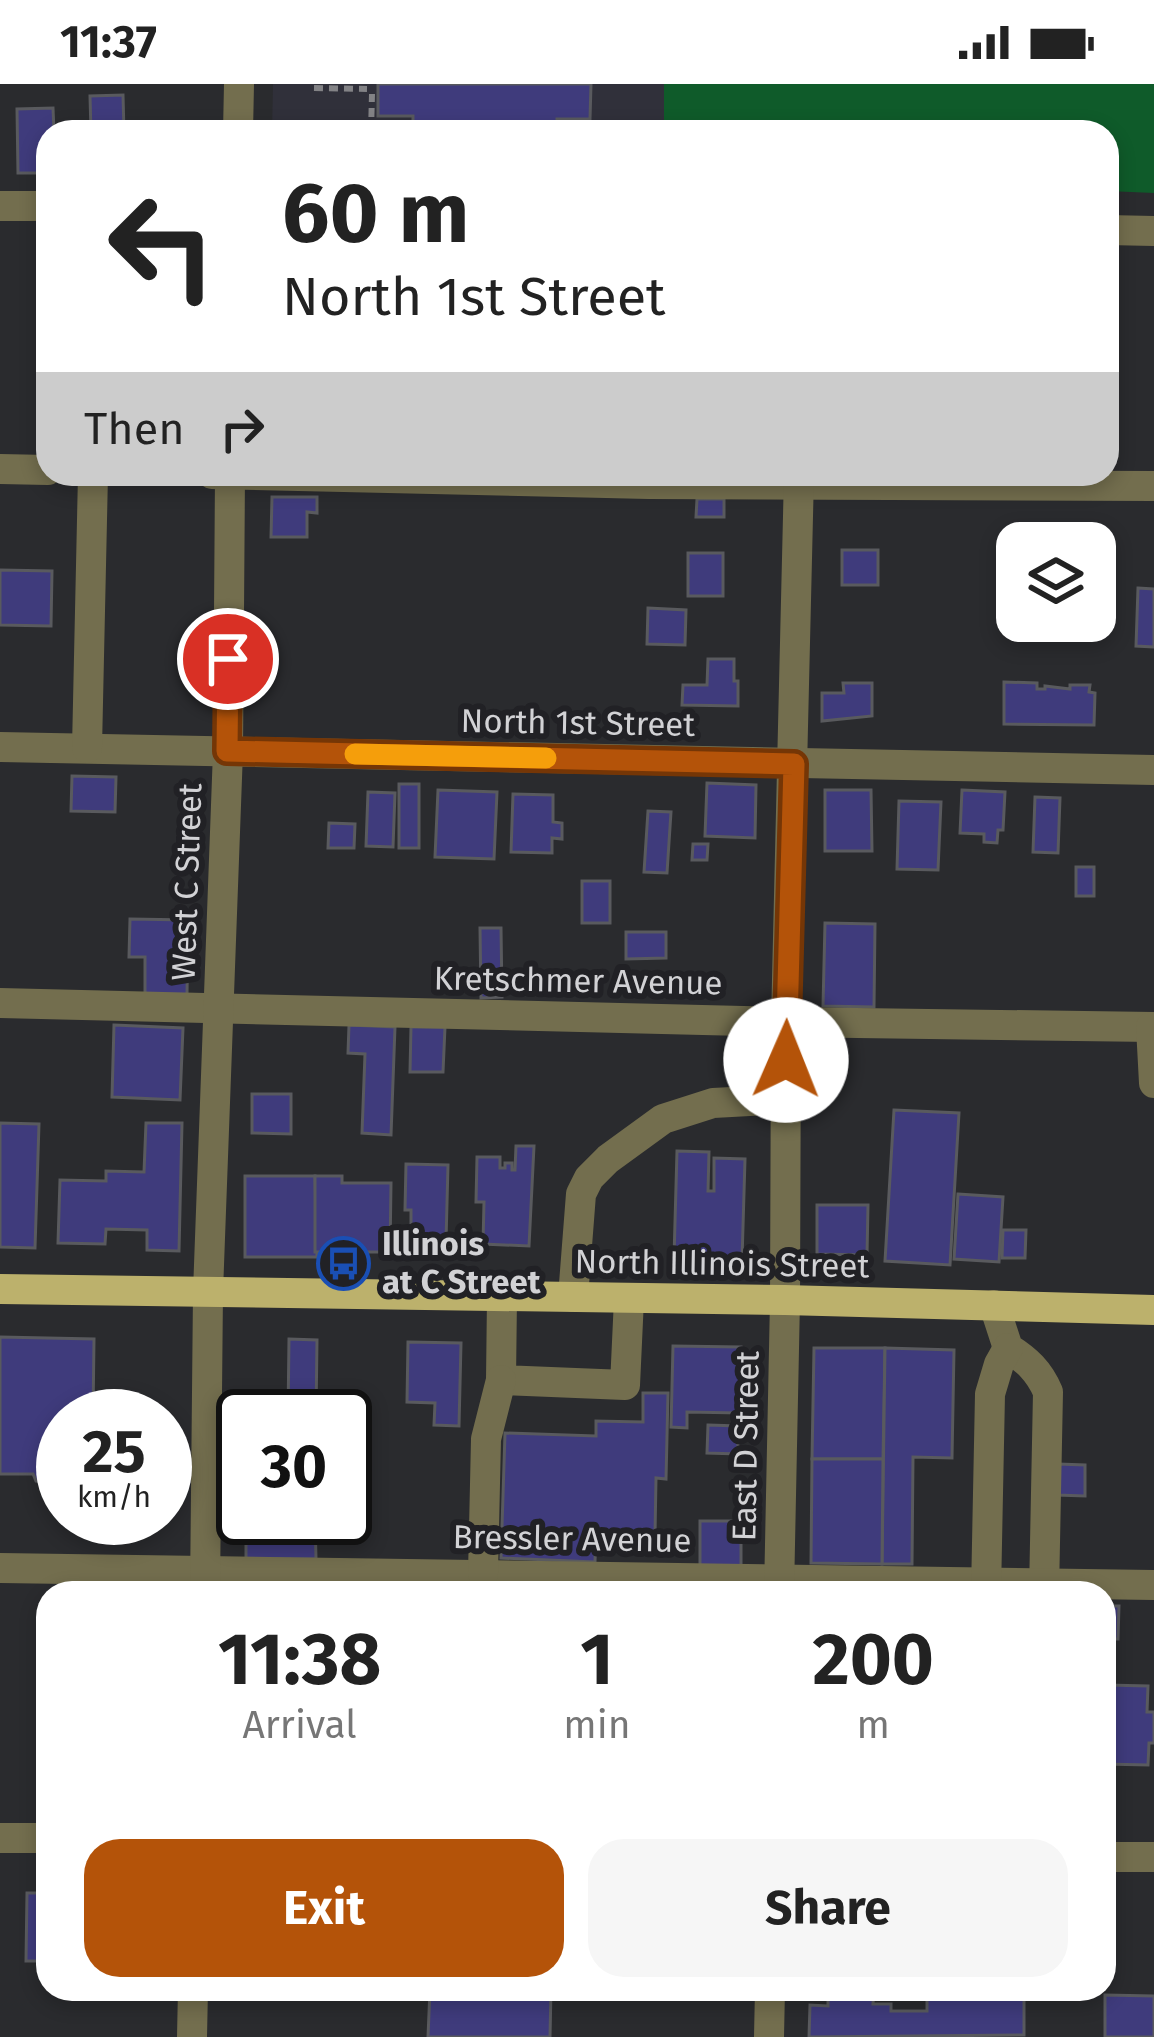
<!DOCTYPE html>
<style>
:root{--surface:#fff;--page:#f6f6f6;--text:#222;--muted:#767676;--accent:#b45309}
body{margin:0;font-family:"Fira Sans",sans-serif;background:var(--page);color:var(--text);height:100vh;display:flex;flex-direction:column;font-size:45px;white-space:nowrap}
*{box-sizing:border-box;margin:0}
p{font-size:39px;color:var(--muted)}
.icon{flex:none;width:66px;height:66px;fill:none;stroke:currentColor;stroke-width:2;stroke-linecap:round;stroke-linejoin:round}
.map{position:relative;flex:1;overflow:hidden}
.drawer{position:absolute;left:36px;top:1497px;width:1080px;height:420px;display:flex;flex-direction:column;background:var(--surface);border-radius:36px;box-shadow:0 6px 18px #0003}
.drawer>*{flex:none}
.top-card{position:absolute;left:36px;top:36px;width:1083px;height:366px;border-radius:36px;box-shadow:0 6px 18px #0003;background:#fff;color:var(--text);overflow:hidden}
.controls{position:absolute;left:996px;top:438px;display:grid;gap:24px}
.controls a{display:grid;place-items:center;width:120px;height:120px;border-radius:24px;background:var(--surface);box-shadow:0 6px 18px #0003;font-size:60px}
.speed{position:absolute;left:36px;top:1305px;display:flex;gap:24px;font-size:60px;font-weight:700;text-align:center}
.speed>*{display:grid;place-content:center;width:156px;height:156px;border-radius:50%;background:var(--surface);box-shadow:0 6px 18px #0003;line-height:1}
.speed small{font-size:30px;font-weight:400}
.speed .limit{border:6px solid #111;border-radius:18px;background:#fff;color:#111}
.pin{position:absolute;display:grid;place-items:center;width:102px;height:102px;color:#fff;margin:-51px;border:6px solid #fff;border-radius:50%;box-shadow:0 3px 12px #0007}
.me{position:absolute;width:132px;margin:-66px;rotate:1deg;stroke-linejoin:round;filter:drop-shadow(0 0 9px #0008)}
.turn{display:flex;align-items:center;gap:42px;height:252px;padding:0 48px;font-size:54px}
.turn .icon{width:156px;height:156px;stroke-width:2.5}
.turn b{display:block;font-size:84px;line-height:102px}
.then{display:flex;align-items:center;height:114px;padding:0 48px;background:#0003;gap:24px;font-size:45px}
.eta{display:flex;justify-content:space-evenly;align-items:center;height:204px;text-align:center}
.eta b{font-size:72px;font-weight:700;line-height:84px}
.action{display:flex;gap:24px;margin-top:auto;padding:24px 48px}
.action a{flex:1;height:138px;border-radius:36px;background:var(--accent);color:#fff;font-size:48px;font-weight:700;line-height:138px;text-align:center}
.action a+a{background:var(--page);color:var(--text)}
.status{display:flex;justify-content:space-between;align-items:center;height:84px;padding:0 60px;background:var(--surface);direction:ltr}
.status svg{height:33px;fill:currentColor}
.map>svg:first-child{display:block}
.built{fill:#30303a}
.green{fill:#0f5b2a}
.building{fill:#3f3b7c;stroke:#595a5e;stroke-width:3}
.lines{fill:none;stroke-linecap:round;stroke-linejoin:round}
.path{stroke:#838386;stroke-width:6;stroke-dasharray:9 6;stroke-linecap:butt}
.minor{stroke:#736e4e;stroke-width:30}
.major{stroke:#bcb16c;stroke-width:30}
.route-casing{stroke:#753606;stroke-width:30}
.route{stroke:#b45309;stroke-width:21}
.slow{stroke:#f59e0b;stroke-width:21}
.labels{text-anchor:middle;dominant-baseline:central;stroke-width:12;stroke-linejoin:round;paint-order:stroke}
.street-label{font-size:33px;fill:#d2d2d5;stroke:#212125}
.poi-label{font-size:33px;font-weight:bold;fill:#d2d2d5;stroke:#212125;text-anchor:start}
</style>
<div class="status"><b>11:37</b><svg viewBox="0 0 49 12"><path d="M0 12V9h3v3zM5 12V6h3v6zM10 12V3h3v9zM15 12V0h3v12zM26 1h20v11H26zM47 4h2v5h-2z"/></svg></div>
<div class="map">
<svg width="1154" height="1953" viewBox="0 0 1154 1953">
<rect width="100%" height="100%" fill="#2a2b2e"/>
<path class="built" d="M 273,0 L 839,0 L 840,48 L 272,48 Z"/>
<path class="green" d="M 664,0 L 1154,0 L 1154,109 L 1107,107 L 1107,48 L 664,48 Z"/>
<g class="building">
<path d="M 378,0 L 591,0 L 590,35 L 557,35 L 557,40 L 413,39 L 413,32 L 378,32 Z"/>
<path d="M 123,11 L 124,48 L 91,48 L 90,12 Z"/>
<path d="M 53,24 L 54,48 L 48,48 L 48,89 L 18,89 L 17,25 Z"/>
<path d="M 272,413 L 317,413 L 317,429 L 307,428 L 307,453 L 271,453 Z"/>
<path d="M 697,415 L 724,415 L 724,433 L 696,433 Z"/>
<rect x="842" y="466" width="36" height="35"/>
<rect x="688" y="469" width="35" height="43"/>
<path d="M 0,486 L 52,487 L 51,542 L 0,541 Z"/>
<path d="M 1138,504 L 1154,505 L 1154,563 L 1136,562 Z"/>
<path d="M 648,524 L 686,526 L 685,561 L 647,560 Z"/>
<path d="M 708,575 L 734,575 L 734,597 L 738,597 L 738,622 L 682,621 L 683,601 L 707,601 Z"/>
<path d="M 1004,598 L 1037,599 L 1037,605 L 1045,605 L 1045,602 L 1070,605 L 1070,601 L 1090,601 L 1089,608 L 1095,609 L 1094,641 L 1004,640 Z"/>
<path d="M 843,599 L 872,599 L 872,632 L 822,637 L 822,609 L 844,609 Z"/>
<path d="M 72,692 L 116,693 L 115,728 L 71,727 Z"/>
<path d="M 707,699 L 756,701 L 755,754 L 705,752 Z"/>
<rect x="399" y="700" width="20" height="64"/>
<path d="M 438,706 L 497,708 L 494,775 L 435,773 Z"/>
<path d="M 825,706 L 871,706 L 872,767 L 825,767 Z"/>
<path d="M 962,706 L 1005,708 L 1003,746 L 998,746 L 997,759 L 984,758 L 984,750 L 960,749 Z"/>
<path d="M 368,708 L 395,709 L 393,763 L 366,762 Z"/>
<path d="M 513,710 L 553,711 L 553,738 L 562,739 L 562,755 L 552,754 L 552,769 L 511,768 Z"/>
<path d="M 1035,713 L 1060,714 L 1058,769 L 1033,768 Z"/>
<path d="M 899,717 L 941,718 L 938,786 L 897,785 Z"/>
<path d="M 648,727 L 671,728 L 667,789 L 644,788 Z"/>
<path d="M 329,739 L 355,740 L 354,764 L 328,764 Z"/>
<path d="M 693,760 L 708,760 L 707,776 L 692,776 Z"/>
<rect x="1076" y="783" width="18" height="29"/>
<rect x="582" y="797" width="28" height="42"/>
<path d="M 130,835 L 188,836 L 187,911 L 145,911 L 145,873 L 129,873 Z"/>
<path d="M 825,839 L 875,840 L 874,923 L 823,922 Z"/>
<path d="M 480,844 L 501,844 L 502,913 L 481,914 Z"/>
<path d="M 626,848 L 666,848 L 666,874 L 626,875 Z"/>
<path d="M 114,941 L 183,944 L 180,1016 L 112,1013 Z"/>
<path d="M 349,941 L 395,943 L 391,1051 L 362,1049 L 365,970 L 348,969 Z"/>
<path d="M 411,943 L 445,943 L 443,988 L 410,988 Z"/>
<path d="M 252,1010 L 291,1010 L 291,1050 L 252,1049 Z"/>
<path d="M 894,1026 L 959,1029 L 950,1181 L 885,1177 Z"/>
<path d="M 0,1039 L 39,1040 L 35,1164 L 0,1163 Z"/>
<path d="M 146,1039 L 182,1039 L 179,1167 L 147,1166 L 147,1146 L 106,1145 L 105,1160 L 58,1159 L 60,1096 L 106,1097 L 106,1087 L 144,1088 Z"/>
<path d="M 516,1062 L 534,1062 L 529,1162 L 483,1160 L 484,1118 L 476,1118 L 477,1073 L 500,1073 L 500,1084 L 505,1084 L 505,1079 L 512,1079 L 512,1086 L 515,1086 Z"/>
<path d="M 677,1067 L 709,1068 L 708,1107 L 714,1107 L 714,1074 L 745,1075 L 742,1176 L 674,1174 Z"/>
<path d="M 406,1080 L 448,1081 L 446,1157 L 411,1156 L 411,1126 L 405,1126 Z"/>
<path d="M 245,1092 L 315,1092 L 317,1173 L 245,1173 Z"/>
<path d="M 315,1092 L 342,1092 L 342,1099 L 391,1099 L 390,1168 L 315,1168 Z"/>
<path d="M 958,1110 L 1003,1113 L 999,1178 L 954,1175 Z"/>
<path d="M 817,1121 L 868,1121 L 867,1171 L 817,1170 Z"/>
<path d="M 1003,1146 L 1026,1146 L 1025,1174 L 1002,1174 Z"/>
<path d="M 0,1253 L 94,1255 L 93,1332 L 63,1332 L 63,1398 L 36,1397 L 33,1390 L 0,1390 Z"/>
<path d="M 289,1255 L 317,1256 L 316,1332 L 288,1332 Z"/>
<path d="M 408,1258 L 461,1259 L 459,1342 L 434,1341 L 435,1319 L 407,1318 Z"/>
<path d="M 673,1262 L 741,1263 L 740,1329 L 687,1328 L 687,1344 L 671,1343 Z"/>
<path d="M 814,1264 L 885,1264 L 883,1375 L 812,1375 Z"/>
<path d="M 885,1264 L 954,1266 L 952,1374 L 913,1373 L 912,1480 L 882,1480 Z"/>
<path d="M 643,1309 L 668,1309 L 666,1395 L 656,1394 L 655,1451 L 596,1449 L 595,1478 L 501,1474 L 505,1349 L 596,1352 L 596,1337 L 643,1338 Z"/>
<rect x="165" y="1341" width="11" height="26"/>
<path d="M 708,1341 L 738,1342 L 738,1370 L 707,1369 Z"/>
<path d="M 812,1375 L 883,1375 L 882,1480 L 811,1479 Z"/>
<path d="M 1058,1380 L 1085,1381 L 1085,1412 L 1057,1411 Z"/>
<path d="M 246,1434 L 315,1434 L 316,1475 L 246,1475 Z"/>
<rect x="700" y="1437" width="41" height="46"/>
<path d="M 112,1502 L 176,1504 L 176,1509 L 112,1509 Z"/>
<path d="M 243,1503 L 315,1504 L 315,1509 L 243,1509 Z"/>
<path d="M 1104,1522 L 1119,1522 L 1118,1555 L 1104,1555 Z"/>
<path d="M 1106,1601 L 1148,1602 L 1147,1628 L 1154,1628 L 1154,1659 L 1149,1659 L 1148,1681 L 1104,1680 Z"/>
<path d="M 27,1809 L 48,1809 L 48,1877 L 26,1877 Z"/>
<path d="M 430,1905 L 551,1905 L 550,1953 L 428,1953 Z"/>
<path d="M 666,1905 L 727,1905 L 726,1913 L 666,1913 Z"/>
<path d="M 828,1905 L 874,1905 L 873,1920 L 891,1920 L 891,1927 L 927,1927 L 927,1905 L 1024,1905 L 1024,1951 L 809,1953 L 810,1921 L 828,1922 Z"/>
<path d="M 1105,1911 L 1154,1912 L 1154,1953 L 1105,1953 Z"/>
</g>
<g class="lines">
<g class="path">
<path d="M 314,4 L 367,5"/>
<path d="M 371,48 L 372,10"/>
<path d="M 485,48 L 485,39"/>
</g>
<g class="minor">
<path d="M 238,48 L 239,0"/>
<path d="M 0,122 L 48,122"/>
<path d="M 1107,146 L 1154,147"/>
<path d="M 0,385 L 48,386"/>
<path d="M 212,390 L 649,400 L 1154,402"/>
<path d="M 0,663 L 1154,686"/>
<path d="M 87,664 L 93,390"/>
<path d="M 0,919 L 786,938 L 1154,943"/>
<path d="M 1151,943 L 1154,999"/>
<path d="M 502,1213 L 501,1296 L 625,1301 L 629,1215"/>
<path d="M 573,1213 L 581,1110 L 589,1094 L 608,1075 L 663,1035 L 713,1019 L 786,1015"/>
<path d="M 994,1221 L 1008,1264 C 1027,1276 1039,1287 1048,1308 L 1044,1509"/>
<path d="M 0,1484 L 1154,1501"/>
<path d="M 483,1490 L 486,1355 L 501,1296"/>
<path d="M 205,1509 L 208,1208 L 228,667 L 230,390"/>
<path d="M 779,1509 L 785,1216 L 786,938 L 799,390"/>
<path d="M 986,1509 L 990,1310 L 999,1280 L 1008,1264"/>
<path d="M 0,1754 L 48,1754"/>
<path d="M 1104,1773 L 1154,1773"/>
<path d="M 192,1953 L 193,1905"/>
<path d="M 769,1953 L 770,1905"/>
</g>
<path class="major" d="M 0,1205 L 785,1216 L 1154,1226"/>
</g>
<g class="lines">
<defs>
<path id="route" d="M 228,575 L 227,667 L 794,680 L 786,976"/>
</defs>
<use href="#route" class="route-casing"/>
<use href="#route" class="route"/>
<path class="slow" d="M 355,670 L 546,674"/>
</g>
<defs>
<symbol id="bus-ring" viewBox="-11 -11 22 22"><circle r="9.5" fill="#212125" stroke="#1a4fb4" stroke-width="1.5"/><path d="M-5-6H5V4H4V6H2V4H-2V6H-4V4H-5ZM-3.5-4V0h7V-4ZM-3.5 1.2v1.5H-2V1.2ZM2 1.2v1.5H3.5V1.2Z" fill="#1a4fb4"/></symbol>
</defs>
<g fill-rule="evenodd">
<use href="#bus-ring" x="314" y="1150" width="59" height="59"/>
</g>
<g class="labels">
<g class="street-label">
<text transform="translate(578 639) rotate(1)">North 1st Street</text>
<text transform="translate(187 798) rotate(-88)">West C Street</text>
<text transform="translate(578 897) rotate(1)">Kretschmer Avenue</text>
<text transform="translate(722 1180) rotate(1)">North Illinois Street</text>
<text transform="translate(746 1362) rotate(-89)">East D Street</text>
<text transform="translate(572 1455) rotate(1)">Bressler Avenue</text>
</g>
<g class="poi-label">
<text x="382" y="1160">Illinois<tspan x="382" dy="38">at C Street</tspan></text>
</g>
</g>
</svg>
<div class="controls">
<a><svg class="icon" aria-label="layers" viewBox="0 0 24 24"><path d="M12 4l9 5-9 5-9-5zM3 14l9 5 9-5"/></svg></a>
</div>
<div class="speed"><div>25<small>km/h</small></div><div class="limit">30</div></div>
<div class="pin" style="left:228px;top:575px;background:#d93025"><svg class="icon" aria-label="arrive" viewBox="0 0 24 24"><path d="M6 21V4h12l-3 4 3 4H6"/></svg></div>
<svg class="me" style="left:786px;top:976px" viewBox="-20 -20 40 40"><circle r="19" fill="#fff"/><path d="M0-13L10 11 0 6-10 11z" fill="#b45309"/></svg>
<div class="top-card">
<div class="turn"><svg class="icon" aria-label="left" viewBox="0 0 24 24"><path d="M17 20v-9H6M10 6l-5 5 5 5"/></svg><div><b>60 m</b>North 1st Street</div></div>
<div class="then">Then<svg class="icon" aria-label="right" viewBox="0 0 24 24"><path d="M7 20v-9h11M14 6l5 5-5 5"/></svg></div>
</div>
<section class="drawer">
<div class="eta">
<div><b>11:38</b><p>Arrival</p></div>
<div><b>1</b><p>min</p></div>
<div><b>200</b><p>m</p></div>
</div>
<div class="action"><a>Exit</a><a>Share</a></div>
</section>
</div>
